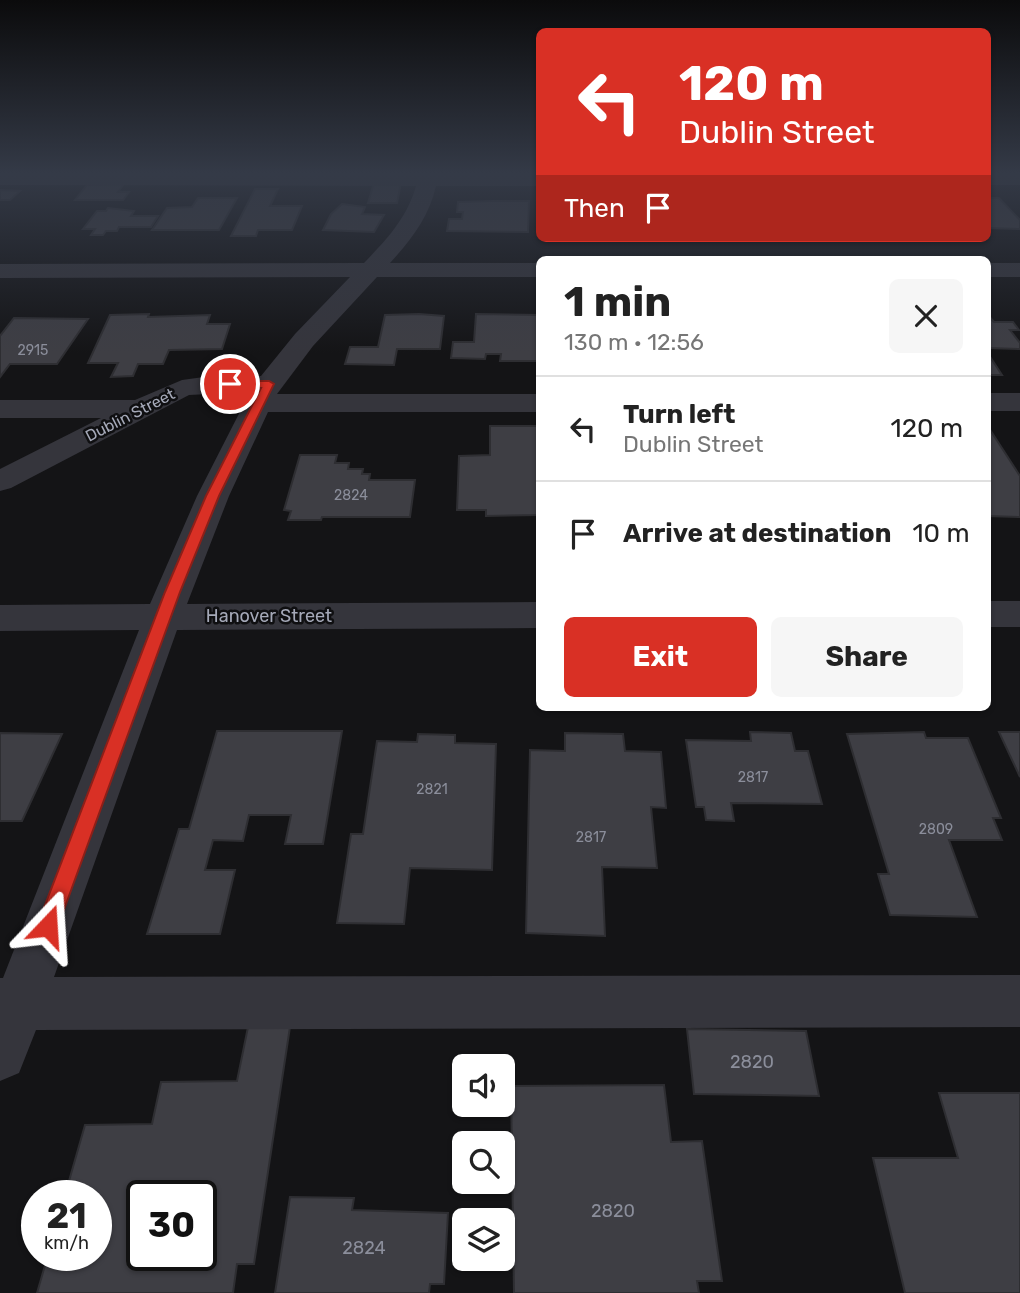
<!DOCTYPE html>
<meta charset="utf-8">
<style>
:root{--surface:#fff;--page:#f6f6f6;--text:#222;--muted:#767676;--line:#e0e0e0;--accent:#d93025}
body{margin:0;font-family:Rubik,sans-serif;background:var(--page);color:var(--text);height:100vh;display:flex;flex-direction:column;font-size:26px;white-space:nowrap}
*{box-sizing:border-box;margin:0}
p{font-size:23px;color:var(--muted)}
.icon{flex:none;width:38px;height:38px;fill:none;stroke:currentColor;stroke-width:2;stroke-linecap:round;stroke-linejoin:round}
.map{position:relative;flex:1;overflow:hidden}
.sheet{position:absolute;left:536px;top:256px;width:455px;height:455px;display:flex;flex-direction:column;background:var(--surface);border-radius:10px;box-shadow:0 2px 5px #0004}
.sheet>*{flex:none}
.top-card{position:absolute;left:536px;top:28px;width:455px;height:214px;border-radius:10px;box-shadow:0 2px 5px #0004;background:#d93025;color:#fff;overflow:hidden}
.tools{position:absolute;left:452px;top:1054px;display:grid;gap:14px}
.tools a{display:grid;place-items:center;width:63px;height:63px;border-radius:10px;background:var(--surface);box-shadow:0 2px 5px #0004;font-size:35px}
.speed{position:absolute;left:21px;top:1180px;display:flex;gap:14px;font-size:35px;font-weight:700;text-align:center}
.speed>*{display:grid;place-content:center;width:91px;height:91px;border-radius:50%;background:var(--surface);box-shadow:0 2px 5px #0004;line-height:1}
.speed small{font-size:18px;font-weight:400}
.speed .limit{border:4px solid #111;border-radius:10px;background:#fff;color:#111}
.pin{position:absolute;display:grid;place-items:center;width:60px;height:60px;color:#fff;margin:-30px;border:4px solid #fff;border-radius:50%;box-shadow:0 2px 7px #0007}
.me{position:absolute;width:77px;margin:-38px;rotate:20deg;stroke-linejoin:round;filter:drop-shadow(0 0 5px #0008)}
.turn{display:flex;align-items:center;gap:24px;height:147px;padding:0 28px;font-size:32px}
.turn .icon{width:91px;height:91px;stroke-width:2.5}
.turn b{display:block;font-size:49px;line-height:60px}
.then{display:flex;align-items:center;height:66px;padding:0 28px;background:#0003;gap:14px;font-size:26px}
.round{display:grid;place-items:center;flex:none;width:74px;height:74px;border-radius:10px;background:var(--page)}
.overview{display:flex;align-items:center;justify-content:space-between;height:119px;padding:0 28px}
h1{font-size:42px;font-weight:700;line-height:52px}
.action{display:flex;gap:14px;margin-top:auto;padding:14px 28px}
.action a{flex:1;height:80px;border-radius:10px;background:var(--accent);color:#fff;font-size:28px;font-weight:700;line-height:80px;text-align:center}
.action a+a{background:var(--page);color:var(--text)}
ul{padding:0;list-style:none}
li{display:flex;align-items:center;gap:21px;height:105px;padding:0 28px;border-top:2px solid var(--line)}
li div{flex:1}
li b{display:block;font-size:26px}
li em{font-style:normal}
.map>svg:first-child{display:block}
.building{fill:#3e3e44;stroke:#2e2e32;stroke-width:2;fill-rule:evenodd}
.lines{fill:none;stroke-linecap:round;stroke-linejoin:round}
.minor{fill:#35353c;fill-rule:evenodd}
.route{fill:#d93025;stroke:#8d1f18;stroke-width:2}
.labels{text-anchor:middle;dominant-baseline:central;stroke-width:5;stroke-linejoin:round;paint-order:stroke}
.number-label{font-size:14px;fill:#8b8e9b}
.far-street-label{font-size:16px;fill:#a5a9b8;stroke:#0f0f11}
.street-label{font-size:18px;fill:#a5a9b8;stroke:#0f0f11}
.near-number-label{font-size:18px;fill:#8b8e9b}
</style>
<div class="map">
<svg width="1020" height="1293" viewBox="0 0 1020 1293">
<rect width="100%" height="100%" fill="#141416"/>
<g class="building">
<path d="M 374,183 L 401,183 L 397,203 L 368,203 Z"/>
<path d="M 124,184 L 118,192 L 129,192 L 123,200 L 75,200 L 87,185 Z"/>
<path d="M 255,189 L 278,189 L 270,206 L 302,206 L 292,230 L 258,230 L 256,236 L 231,236 Z"/>
<path d="M 0,190 L 20,191 L 10,200 L 0,200 Z"/>
<path d="M 198,198 L 237,198 L 219,230 L 152,230 L 167,208 L 192,207 Z"/>
<path d="M 987,198 L 999,198 L 1020,220 L 1020,229 L 987,228 Z"/>
<path d="M 492,201 L 529,201 L 528,232 L 447,231 L 449,219 L 462,219 L 463,212 L 457,212 L 458,202 Z"/>
<path d="M 342,204 L 365,207 L 362,214 L 384,215 L 374,232 L 323,230 L 331,214 Z"/>
<path d="M 108,208 L 134,211 L 131,216 L 158,216 L 151,227 L 119,227 L 117,231 L 106,231 L 103,235 L 91,235 L 95,229 L 83,229 L 97,211 L 106,211 Z"/>
<path d="M 149,314 L 148,317 L 210,315 L 207,324 L 230,324 L 222,349 L 169,350 L 163,364 L 138,364 L 133,376 L 111,377 L 118,363 L 88,363 L 110,315 Z"/>
<path d="M 419,314 L 444,316 L 440,349 L 397,349 L 394,365 L 345,364 L 350,347 L 378,347 L 385,315 Z"/>
<path d="M 476,314 L 539,315 L 538,361 L 500,361 L 501,354 L 486,354 L 485,359 L 451,358 L 453,342 L 474,342 Z"/>
<path d="M 987,314 L 994,322 L 1013,322 L 1019,330 L 1010,330 L 1020,343 L 1020,349 L 987,348 Z"/>
<path d="M 14,318 L 88,319 L 57,364 L 10,364 L 0,377 L 0,336 Z"/>
<path d="M 987,352 L 1002,375 L 987,375 Z"/>
<path d="M 987,425 L 1020,476 L 1020,517 L 987,516 Z"/>
<path d="M 490,426 L 539,426 L 539,515 L 486,516 L 486,510 L 457,510 L 459,456 L 490,455 Z"/>
<path d="M 300,455 L 337,455 L 335,463 L 349,463 L 348,469 L 363,469 L 362,474 L 370,474 L 369,480 L 415,480 L 410,517 L 322,517 L 321,520 L 288,520 L 291,511 L 284,510 Z"/>
<path d="M 217,731 L 342,731 L 323,844 L 285,844 L 291,815 L 249,815 L 243,841 L 213,840 L 205,870 L 235,870 L 220,934 L 147,934 L 179,829 L 189,829 Z"/>
<path d="M 750,732 L 791,733 L 795,751 L 808,751 L 822,804 L 731,803 L 734,821 L 706,820 L 704,807 L 696,807 L 686,740 L 751,741 Z"/>
<path d="M 924,732 L 926,738 L 968,738 L 1001,818 L 993,818 L 1002,840 L 949,840 L 977,917 L 890,915 L 878,874 L 889,874 L 847,734 Z"/>
<path d="M 999,732 L 1020,732 L 1020,777 Z"/>
<path d="M 0,733 L 62,734 L 22,821 L 0,821 Z"/>
<path d="M 565,733 L 623,734 L 625,751 L 661,752 L 666,808 L 651,807 L 657,868 L 602,867 L 605,936 L 526,933 L 530,750 L 565,751 Z"/>
<path d="M 418,734 L 455,735 L 455,743 L 496,744 L 492,870 L 410,868 L 404,924 L 337,923 L 351,834 L 363,834 L 377,741 L 417,742 Z"/>
<path d="M 248,1027 L 290,1027 L 254,1264 L 237,1264 L 233,1293 L 37,1293 L 48,1255 L 96,1255 L 96,1195 L 65,1195 L 85,1125 L 152,1124 L 161,1082 L 237,1081 ZM 142,1195 L 201,1195 L 201,1255 L 142,1255 Z"/>
<path d="M 687,1029 L 806,1031 L 819,1096 L 694,1094 Z"/>
<path d="M 664,1085 L 671,1142 L 702,1141 L 722,1281 L 697,1281 L 699,1293 L 514,1293 L 511,1086 Z"/>
<path d="M 939,1093 L 1020,1093 L 1020,1293 L 905,1293 L 873,1158 L 958,1158 Z"/>
<path d="M 290,1197 L 354,1198 L 352,1210 L 448,1213 L 444,1284 L 430,1284 L 429,1293 L 275,1293 Z"/>
</g>
<g class="lines">
<g class="minor">
<path d="M 420,172 L 539,174 L 539,186 L 436,186 C 429,217 411,240 390,263 L 539,263 L 539,277 L 377,277 L 313,346 L 277,394 L 539,394 L 539,412 L 268,412 L 229,496 L 187,604 L 539,602 L 539,628 L 177,630 L 54,977 L 1020,975 L 1020,1027 L 36,1030 L 19,1073 L 0,1081 L 0,978 L 3,978 L 139,630 L 0,631 L 0,605 L 150,604 L 197,496 L 250,392 L 189,395 L 11,488 L 0,491 L 0,469 L 101,418 L 0,418 L 0,400 L 135,400 L 182,380 L 211,376 L 261,376 L 295,334 L 350,277 L 0,278 L 0,264 L 364,263 C 387,239 407,218 416,186 L 0,185 L 0,173 Z"/>
<rect x="987" y="173" width="33" height="12"/>
<rect x="987" y="263" width="33" height="14"/>
<rect x="987" y="393" width="33" height="18"/>
<rect x="987" y="601" width="33" height="26"/>
</g>
</g>
<linearGradient id="sky" x2="0" y2="1"><stop stop-color="#0b0b0c"/><stop offset="0.49" stop-color="#343a47"/><stop offset="1" stop-color="#343a47" stop-opacity="0"/></linearGradient>
<rect width="1020" height="353" fill="url(#sky)"/>
<path class="route" d="M 230,381 L 269,381 L 274,384 L 219,496 L 180,592 L 58,926 L 55,933 L 48,936 L 41,933 L 37,926 L 165,592 L 206,496 L 261,388 L 226,387 L 224,384 Z"/>
<g class="labels">
<g class="number-label">
<text x="33" y="350">2915</text>
<text x="351" y="495">2824</text>
<text x="753" y="777">2817</text>
<text x="432" y="789">2821</text>
<text x="936" y="829">2809</text>
<text x="591" y="837">2817</text>
</g>
<g class="far-street-label">
<text transform="translate(130 415) rotate(-27)">Dublin Street</text>
</g>
<g class="street-label">
<text x="269" y="616">Hanover Street</text>
</g>
<g class="near-number-label">
<text x="752" y="1062">2820</text>
<text x="613" y="1211">2820</text>
<text x="364" y="1248">2824</text>
</g>
</g>
</svg>
<div class="tools">
<a><svg class="icon" aria-label="sound" viewBox="0 0 24 24"><path d="M4 9h4l5-4v14l-5-4H4zM17 9q2 3 0 6"/></svg></a>
<a><svg class="icon" aria-label="search" viewBox="0 0 24 24"><circle cx="10" cy="10" r="6"/><path d="M15 15l6 6"/></svg></a>
<a><svg class="icon" aria-label="layers" viewBox="0 0 24 24"><path d="M12 4l9 5-9 5-9-5zM3 14l9 5 9-5"/></svg></a>
</div>
<div class="speed"><div>21<small>km/h</small></div><div class="limit">30</div></div>
<div class="pin" style="left:230px;top:384px;background:#d93025"><svg class="icon" aria-label="arrive" viewBox="0 0 24 24"><path d="M6 21V4h12l-3 4 3 4H6"/></svg></div>
<svg class="me" style="left:48px;top:926px" viewBox="-20 -20 40 40"><path d="M0-17L14 15 0 8-14 15z" fill="#d93025" stroke="#fff" stroke-width="4"/></svg>
<div class="top-card">
<div class="turn"><svg class="icon" aria-label="left" viewBox="0 0 24 24"><path d="M17 20v-9H6M10 6l-5 5 5 5"/></svg><div><b>120 m</b>Dublin Street</div></div>
<div class="then">Then<svg class="icon" aria-label="arrive" viewBox="0 0 24 24"><path d="M6 21V4h12l-3 4 3 4H6"/></svg></div>
</div>
<section class="sheet">
<div class="overview"><div><h1>1 min</h1><p>130 m · 12:56</p></div><a class="round"><svg class="icon" aria-label="close" viewBox="0 0 24 24"><path d="M6 6l12 12M18 6L6 18"/></svg></a></div>
<ul>
<li><svg class="icon" aria-label="left" viewBox="0 0 24 24"><path d="M17 20v-9H6M10 6l-5 5 5 5"/></svg><div><b>Turn left</b><p>Dublin Street</p></div><em>120 m</em></li>
<li><svg class="icon" aria-label="arrive" viewBox="0 0 24 24"><path d="M6 21V4h12l-3 4 3 4H6"/></svg><div><b>Arrive at destination</b></div><em>10 m</em></li>
</ul>
<div class="action"><a>Exit</a><a>Share</a></div>
</section>
</div>
